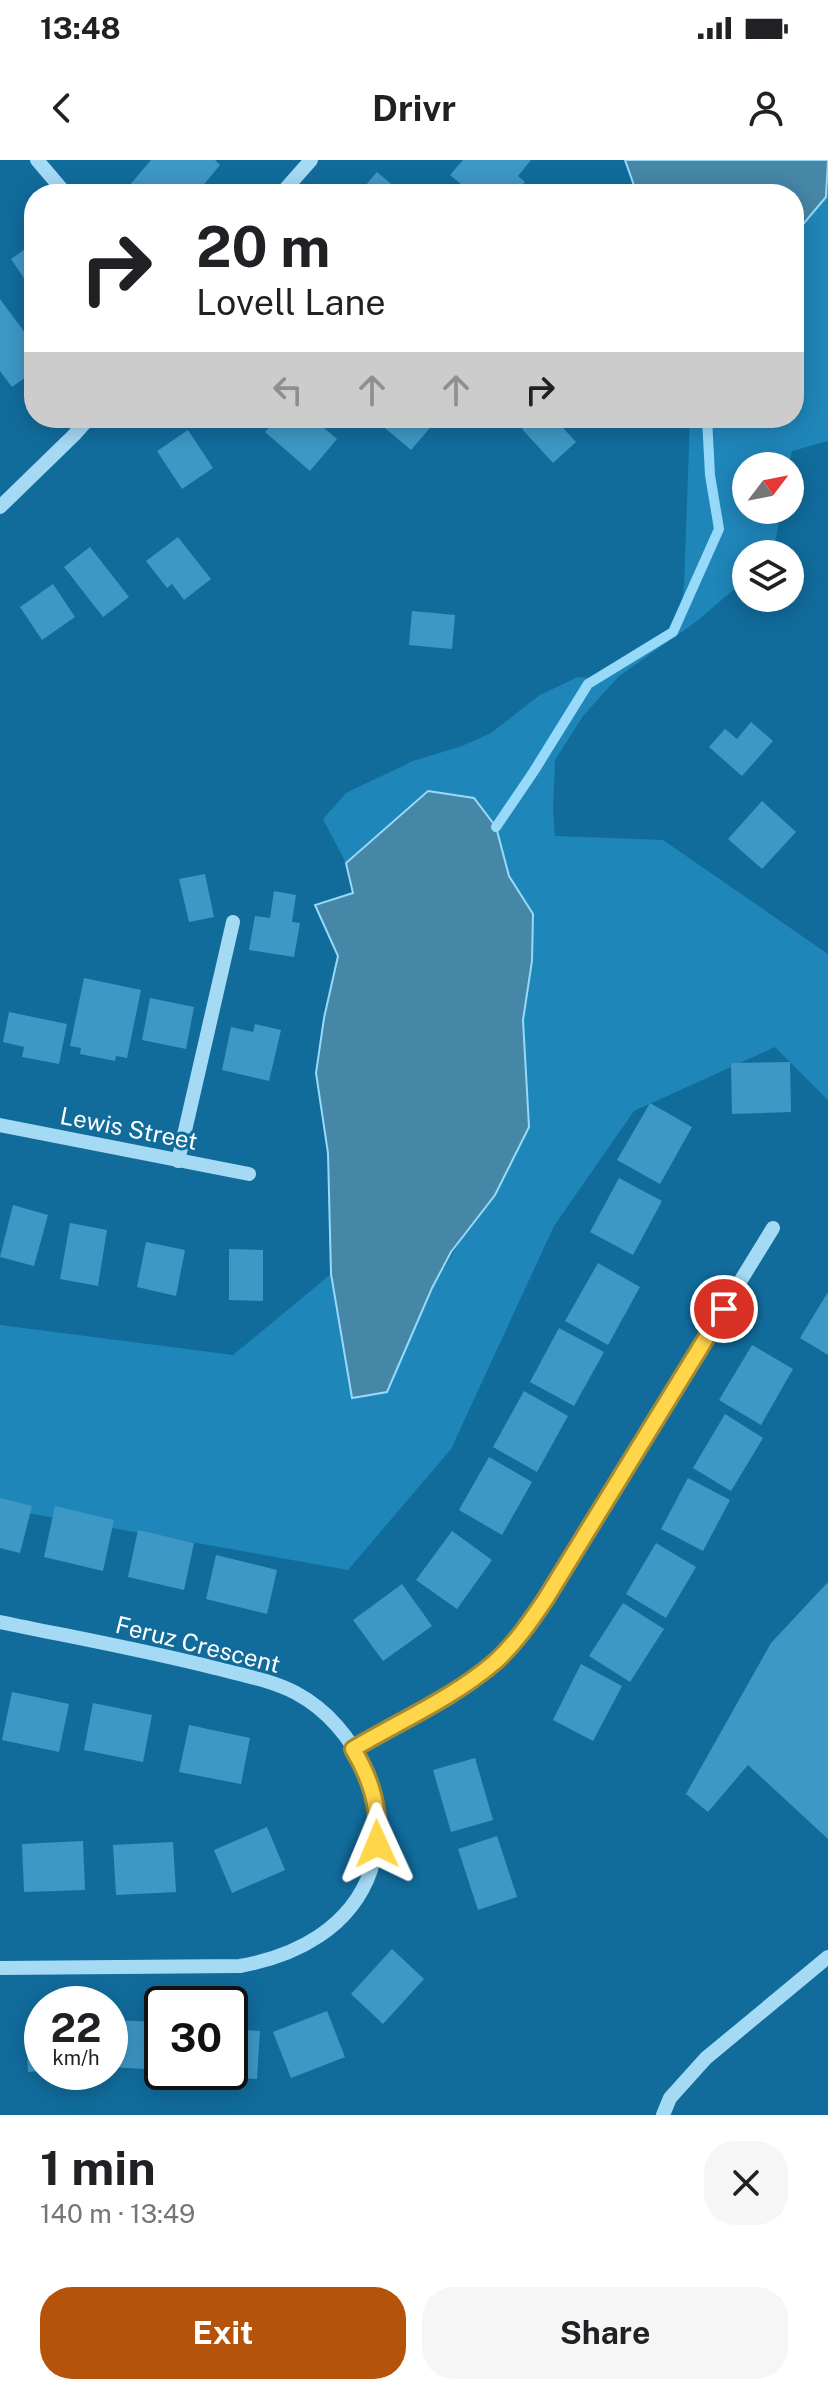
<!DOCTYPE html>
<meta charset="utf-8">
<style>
:root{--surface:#fff;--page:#f6f6f6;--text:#202124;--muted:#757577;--accent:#b45309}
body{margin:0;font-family:"Public Sans",sans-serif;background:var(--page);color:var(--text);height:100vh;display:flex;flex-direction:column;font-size:30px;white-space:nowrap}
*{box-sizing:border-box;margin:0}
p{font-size:26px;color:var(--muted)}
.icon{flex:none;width:44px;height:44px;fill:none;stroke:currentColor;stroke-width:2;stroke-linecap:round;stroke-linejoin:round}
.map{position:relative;height:1955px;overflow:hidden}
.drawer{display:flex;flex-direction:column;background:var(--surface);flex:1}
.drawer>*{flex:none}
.top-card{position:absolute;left:24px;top:24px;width:780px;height:244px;border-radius:32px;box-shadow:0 4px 20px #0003;background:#fff;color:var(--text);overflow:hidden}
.needle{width:52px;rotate:58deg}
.buttons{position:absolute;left:732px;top:292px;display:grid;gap:16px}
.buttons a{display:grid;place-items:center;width:72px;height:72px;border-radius:50%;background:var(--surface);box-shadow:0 4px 20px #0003;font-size:40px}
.speed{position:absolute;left:24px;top:1826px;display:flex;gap:16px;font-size:40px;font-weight:700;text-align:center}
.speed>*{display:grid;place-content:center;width:104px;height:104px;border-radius:50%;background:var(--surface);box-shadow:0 4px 20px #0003;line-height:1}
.speed small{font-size:20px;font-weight:400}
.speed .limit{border:4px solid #111;border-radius:12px;background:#fff;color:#111}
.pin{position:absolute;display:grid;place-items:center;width:68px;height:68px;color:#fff;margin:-34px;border:4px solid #fff;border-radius:50%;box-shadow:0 2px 8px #0007}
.me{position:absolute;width:88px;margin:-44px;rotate:359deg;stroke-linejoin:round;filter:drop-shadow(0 0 6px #0008)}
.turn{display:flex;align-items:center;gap:28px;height:168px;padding:0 40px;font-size:36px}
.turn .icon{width:104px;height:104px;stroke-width:2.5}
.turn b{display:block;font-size:56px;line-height:68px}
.lanes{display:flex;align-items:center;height:76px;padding:0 40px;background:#0003;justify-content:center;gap:40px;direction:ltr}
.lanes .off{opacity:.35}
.round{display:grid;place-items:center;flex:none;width:84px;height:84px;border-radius:32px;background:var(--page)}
.headline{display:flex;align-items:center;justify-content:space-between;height:136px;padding:0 40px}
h1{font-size:48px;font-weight:700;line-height:60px}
.cta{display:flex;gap:16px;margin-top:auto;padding:16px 40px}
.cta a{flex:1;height:92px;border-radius:32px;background:var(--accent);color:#fff;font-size:32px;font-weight:700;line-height:92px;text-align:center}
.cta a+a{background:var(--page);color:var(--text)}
.status{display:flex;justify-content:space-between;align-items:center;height:56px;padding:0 40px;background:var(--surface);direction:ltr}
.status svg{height:22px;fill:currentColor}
header{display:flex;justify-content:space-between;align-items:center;height:104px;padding:0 40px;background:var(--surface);font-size:36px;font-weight:700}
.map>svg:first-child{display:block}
.green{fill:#1f86ba}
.water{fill:#4686a7;stroke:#97d9f8;stroke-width:2}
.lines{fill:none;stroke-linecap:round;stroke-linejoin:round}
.stream{stroke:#97d9f8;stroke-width:10}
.building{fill:#3e98c5}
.minor{stroke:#a5daf5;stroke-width:14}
.route-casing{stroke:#a68a30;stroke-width:20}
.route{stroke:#ffd54a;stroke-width:14}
.labels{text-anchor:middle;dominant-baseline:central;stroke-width:6;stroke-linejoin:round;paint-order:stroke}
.street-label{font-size:24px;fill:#fff;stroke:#116c9c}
</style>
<div class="status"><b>13:48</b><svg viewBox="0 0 49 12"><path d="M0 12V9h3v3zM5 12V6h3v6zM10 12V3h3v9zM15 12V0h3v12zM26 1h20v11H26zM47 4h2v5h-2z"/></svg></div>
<header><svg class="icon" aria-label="back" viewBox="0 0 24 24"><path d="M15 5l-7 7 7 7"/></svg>Drivr<svg class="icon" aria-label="person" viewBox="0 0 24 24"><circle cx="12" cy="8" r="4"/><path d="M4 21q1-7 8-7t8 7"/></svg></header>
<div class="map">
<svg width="828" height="1955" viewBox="0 0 828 1955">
<rect width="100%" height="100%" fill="#116c9c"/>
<path class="green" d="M 828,27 L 828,281 L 792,291 L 789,306 L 746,306 L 746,350 L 781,350 L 773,394 L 746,394 L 746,419 L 697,461 L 618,517 L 583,556 L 555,600 L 553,651 L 555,676 L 663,680 L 828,794 L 828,940 L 775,887 L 634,951 L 554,1066 L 451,1289 L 348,1410 L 0,1348 L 0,1165 L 233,1195 L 331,1114 L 352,1238 L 387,1232 L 432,1128 L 529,967 L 523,860 L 532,801 L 533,755 L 509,716 L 496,667 L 428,631 L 346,703 L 323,659 L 346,633 L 413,601 L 462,586 L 491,573 L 540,535 L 578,517 L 601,519 L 680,460 L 684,426 L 690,258 L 794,258 L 794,75 L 826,37 Z"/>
<g class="water">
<path d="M 625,0 L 828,0 L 826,37 L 794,75 L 794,34 L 637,34 Z"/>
<path d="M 428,631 L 474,638 L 496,667 L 509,716 L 533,754 L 532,801 L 523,860 L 529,967 L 495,1035 L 451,1092 L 432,1128 L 387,1232 L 352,1238 L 331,1114 L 328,993 L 316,913 L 324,858 L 338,796 L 315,745 L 353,733 L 346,703 Z"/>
</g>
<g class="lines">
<path class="stream" d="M 496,667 L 534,611 L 588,524 L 673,472 L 719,369 L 710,315 L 707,258"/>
</g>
<g class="building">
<path d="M 151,0 L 215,0 L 220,5 L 196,34 L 139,34 L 129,26 Z"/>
<path d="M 463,0 L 531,0 L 518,16 L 525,22 L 515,34 L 473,34 L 450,15 Z"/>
<path d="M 377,12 L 403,34 L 358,34 Z"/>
<path d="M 34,83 L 34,129 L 32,130 L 11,99 Z"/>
<path d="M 0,139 L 34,185 L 34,211 L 12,227 L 0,211 Z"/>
<path d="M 257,258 L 312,258 L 337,279 L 310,311 L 265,272 L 274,262 L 269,258 L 264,264 Z"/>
<path d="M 373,258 L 428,258 L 434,263 L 411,290 Z"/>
<path d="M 535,258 L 554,258 L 576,282 L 553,303 L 522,269 Z"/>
<path d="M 188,270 L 213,308 L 182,329 L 157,291 Z"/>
<path d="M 178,377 L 211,419 L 184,440 L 172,424 L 167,428 L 146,401 Z"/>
<path d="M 90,387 L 129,437 L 103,457 L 64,407 Z"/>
<path d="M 53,424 L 75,457 L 42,480 L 20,447 Z"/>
<path d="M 412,451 L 455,455 L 452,489 L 409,485 Z"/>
<path d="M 751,562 L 773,581 L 742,616 L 709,587 L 725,569 L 737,579 Z"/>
<path d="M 762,641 L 796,672 L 762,709 L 728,679 Z"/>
<path d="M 205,714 L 214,757 L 189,762 L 179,719 Z"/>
<path d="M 274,731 L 296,735 L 292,762 L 300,763 L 294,797 L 249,790 L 255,756 L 270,758 Z"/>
<path d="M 84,818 L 141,830 L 127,898 L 116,896 L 115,901 L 80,894 L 81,888 L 70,886 Z"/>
<path d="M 150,838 L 194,847 L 186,889 L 142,880 Z"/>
<path d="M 9,852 L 67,864 L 59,904 L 22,897 L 24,887 L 3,882 Z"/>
<path d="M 255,864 L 281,870 L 269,921 L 222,910 L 231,867 L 253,872 Z"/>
<path d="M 790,902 L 791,952 L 732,954 L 731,903 Z"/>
<path d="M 650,943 L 692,967 L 660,1024 L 617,1000 Z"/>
<path d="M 619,1018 L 662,1041 L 633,1095 L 590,1072 Z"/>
<path d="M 13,1045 L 48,1055 L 34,1106 L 0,1097 Z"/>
<path d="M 70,1063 L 107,1070 L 98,1126 L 60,1119 Z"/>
<path d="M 146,1082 L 185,1090 L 176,1136 L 137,1127 Z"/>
<path d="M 229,1089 L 263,1090 L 263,1141 L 229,1140 Z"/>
<path d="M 598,1103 L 640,1127 L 608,1185 L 565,1161 Z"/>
<path d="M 828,1132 L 828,1195 L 800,1178 Z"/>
<path d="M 559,1168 L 604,1192 L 574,1246 L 530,1222 Z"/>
<path d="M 752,1185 L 793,1209 L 761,1265 L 719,1240 Z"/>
<path d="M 524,1231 L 568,1256 L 537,1312 L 493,1287 Z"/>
<path d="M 725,1254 L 763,1278 L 731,1331 L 693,1308 Z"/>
<path d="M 489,1297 L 532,1322 L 502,1375 L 459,1350 Z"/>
<path d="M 688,1318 L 730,1340 L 703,1391 L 661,1369 Z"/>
<path d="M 0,1338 L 32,1346 L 20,1393 L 0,1388 Z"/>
<path d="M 55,1346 L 114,1360 L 103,1411 L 44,1397 Z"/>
<path d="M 138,1370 L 194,1383 L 184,1430 L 128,1417 Z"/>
<path d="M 452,1371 L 492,1400 L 457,1449 L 416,1420 Z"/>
<path d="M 656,1383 L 696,1407 L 666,1458 L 626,1434 Z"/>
<path d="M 216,1395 L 277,1410 L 267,1454 L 206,1439 Z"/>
<path d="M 828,1422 L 828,1679 L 748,1605 L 708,1652 L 686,1634 L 771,1483 Z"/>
<path d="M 402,1424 L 432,1466 L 383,1501 L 353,1460 Z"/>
<path d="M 623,1443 L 664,1469 L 630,1522 L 589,1496 Z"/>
<path d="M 581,1504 L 622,1526 L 593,1581 L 553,1560 Z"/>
<path d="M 12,1532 L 69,1544 L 59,1592 L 2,1580 Z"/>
<path d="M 93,1543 L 152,1555 L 143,1602 L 84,1590 Z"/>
<path d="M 189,1565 L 250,1578 L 241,1624 L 179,1612 Z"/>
<path d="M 475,1598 L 493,1660 L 451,1672 L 433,1610 Z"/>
<path d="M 267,1667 L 285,1710 L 232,1733 L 214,1690 Z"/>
<path d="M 497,1676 L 517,1737 L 478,1750 L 458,1689 Z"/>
<path d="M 83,1681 L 85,1730 L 24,1732 L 22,1684 Z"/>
<path d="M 173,1682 L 176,1732 L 116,1735 L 113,1685 Z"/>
<path d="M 392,1789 L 424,1819 L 383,1864 L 351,1834 Z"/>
<path d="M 327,1851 L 345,1897 L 291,1918 L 273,1872 Z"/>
<path d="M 111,1860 L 162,1862 L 162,1910 L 110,1907 Z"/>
<path d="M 42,1865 L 42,1911 L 28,1912 L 26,1866 Z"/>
<path d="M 230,1869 L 260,1871 L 257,1919 L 200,1915 L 200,1912 L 230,1912 Z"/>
</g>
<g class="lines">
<g class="minor">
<path d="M 37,0 L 66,34"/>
<path d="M 281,34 L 311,0"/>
<path d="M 0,347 L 74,275 L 89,258"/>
<path d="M 0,965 L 249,1014"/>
<path d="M 178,1001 L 233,762"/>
<path d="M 0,1462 C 72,1477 144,1490 215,1508 C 242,1515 271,1520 296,1533 C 357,1566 393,1644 371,1710 C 351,1768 296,1796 240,1806 L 0,1808"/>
<path d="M 353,1589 C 418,1551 482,1522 530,1463 L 773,1068"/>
<path d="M 663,1955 L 670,1938 L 706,1898 L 828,1797"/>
</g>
</g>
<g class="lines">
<defs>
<path id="route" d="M 377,1684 C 380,1648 371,1619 353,1589 C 400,1561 453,1538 495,1502 C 515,1484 530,1462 545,1440 L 724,1149"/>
</defs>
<use href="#route" class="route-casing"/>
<use href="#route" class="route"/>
</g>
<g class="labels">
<g class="street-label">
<text transform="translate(129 968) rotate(11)">Lewis Street</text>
<text transform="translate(198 1484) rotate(14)">Feruz Crescent</text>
</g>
</g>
</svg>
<div class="buttons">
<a><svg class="needle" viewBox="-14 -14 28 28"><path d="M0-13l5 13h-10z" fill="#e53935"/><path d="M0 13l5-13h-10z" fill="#757577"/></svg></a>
<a><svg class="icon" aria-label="layers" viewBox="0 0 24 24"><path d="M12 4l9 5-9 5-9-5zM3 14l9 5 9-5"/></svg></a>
</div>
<div class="speed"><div>22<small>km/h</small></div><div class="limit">30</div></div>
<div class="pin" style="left:724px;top:1149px;background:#d93025"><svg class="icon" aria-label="arrive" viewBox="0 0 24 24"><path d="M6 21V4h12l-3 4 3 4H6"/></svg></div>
<svg class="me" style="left:377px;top:1684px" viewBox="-20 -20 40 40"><path d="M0-17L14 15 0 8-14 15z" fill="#ffd54a" stroke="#fff" stroke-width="4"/></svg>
<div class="top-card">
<div class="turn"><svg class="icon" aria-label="right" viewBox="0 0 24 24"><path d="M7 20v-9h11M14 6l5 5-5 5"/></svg><div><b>20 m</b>Lovell Lane</div></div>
<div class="lanes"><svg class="icon off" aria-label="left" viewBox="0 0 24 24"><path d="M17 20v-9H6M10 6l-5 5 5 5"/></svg><svg class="icon off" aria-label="ahead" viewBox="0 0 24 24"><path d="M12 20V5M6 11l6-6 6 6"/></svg><svg class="icon off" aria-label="ahead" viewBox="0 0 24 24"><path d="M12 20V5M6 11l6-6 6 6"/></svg><svg class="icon" aria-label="right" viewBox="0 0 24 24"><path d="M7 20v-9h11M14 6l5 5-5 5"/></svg></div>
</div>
</div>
<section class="drawer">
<div class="headline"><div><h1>1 min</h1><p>140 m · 13:49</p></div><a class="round"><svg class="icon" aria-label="close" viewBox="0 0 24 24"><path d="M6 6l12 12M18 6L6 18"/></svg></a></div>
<div class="cta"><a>Exit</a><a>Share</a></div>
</section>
